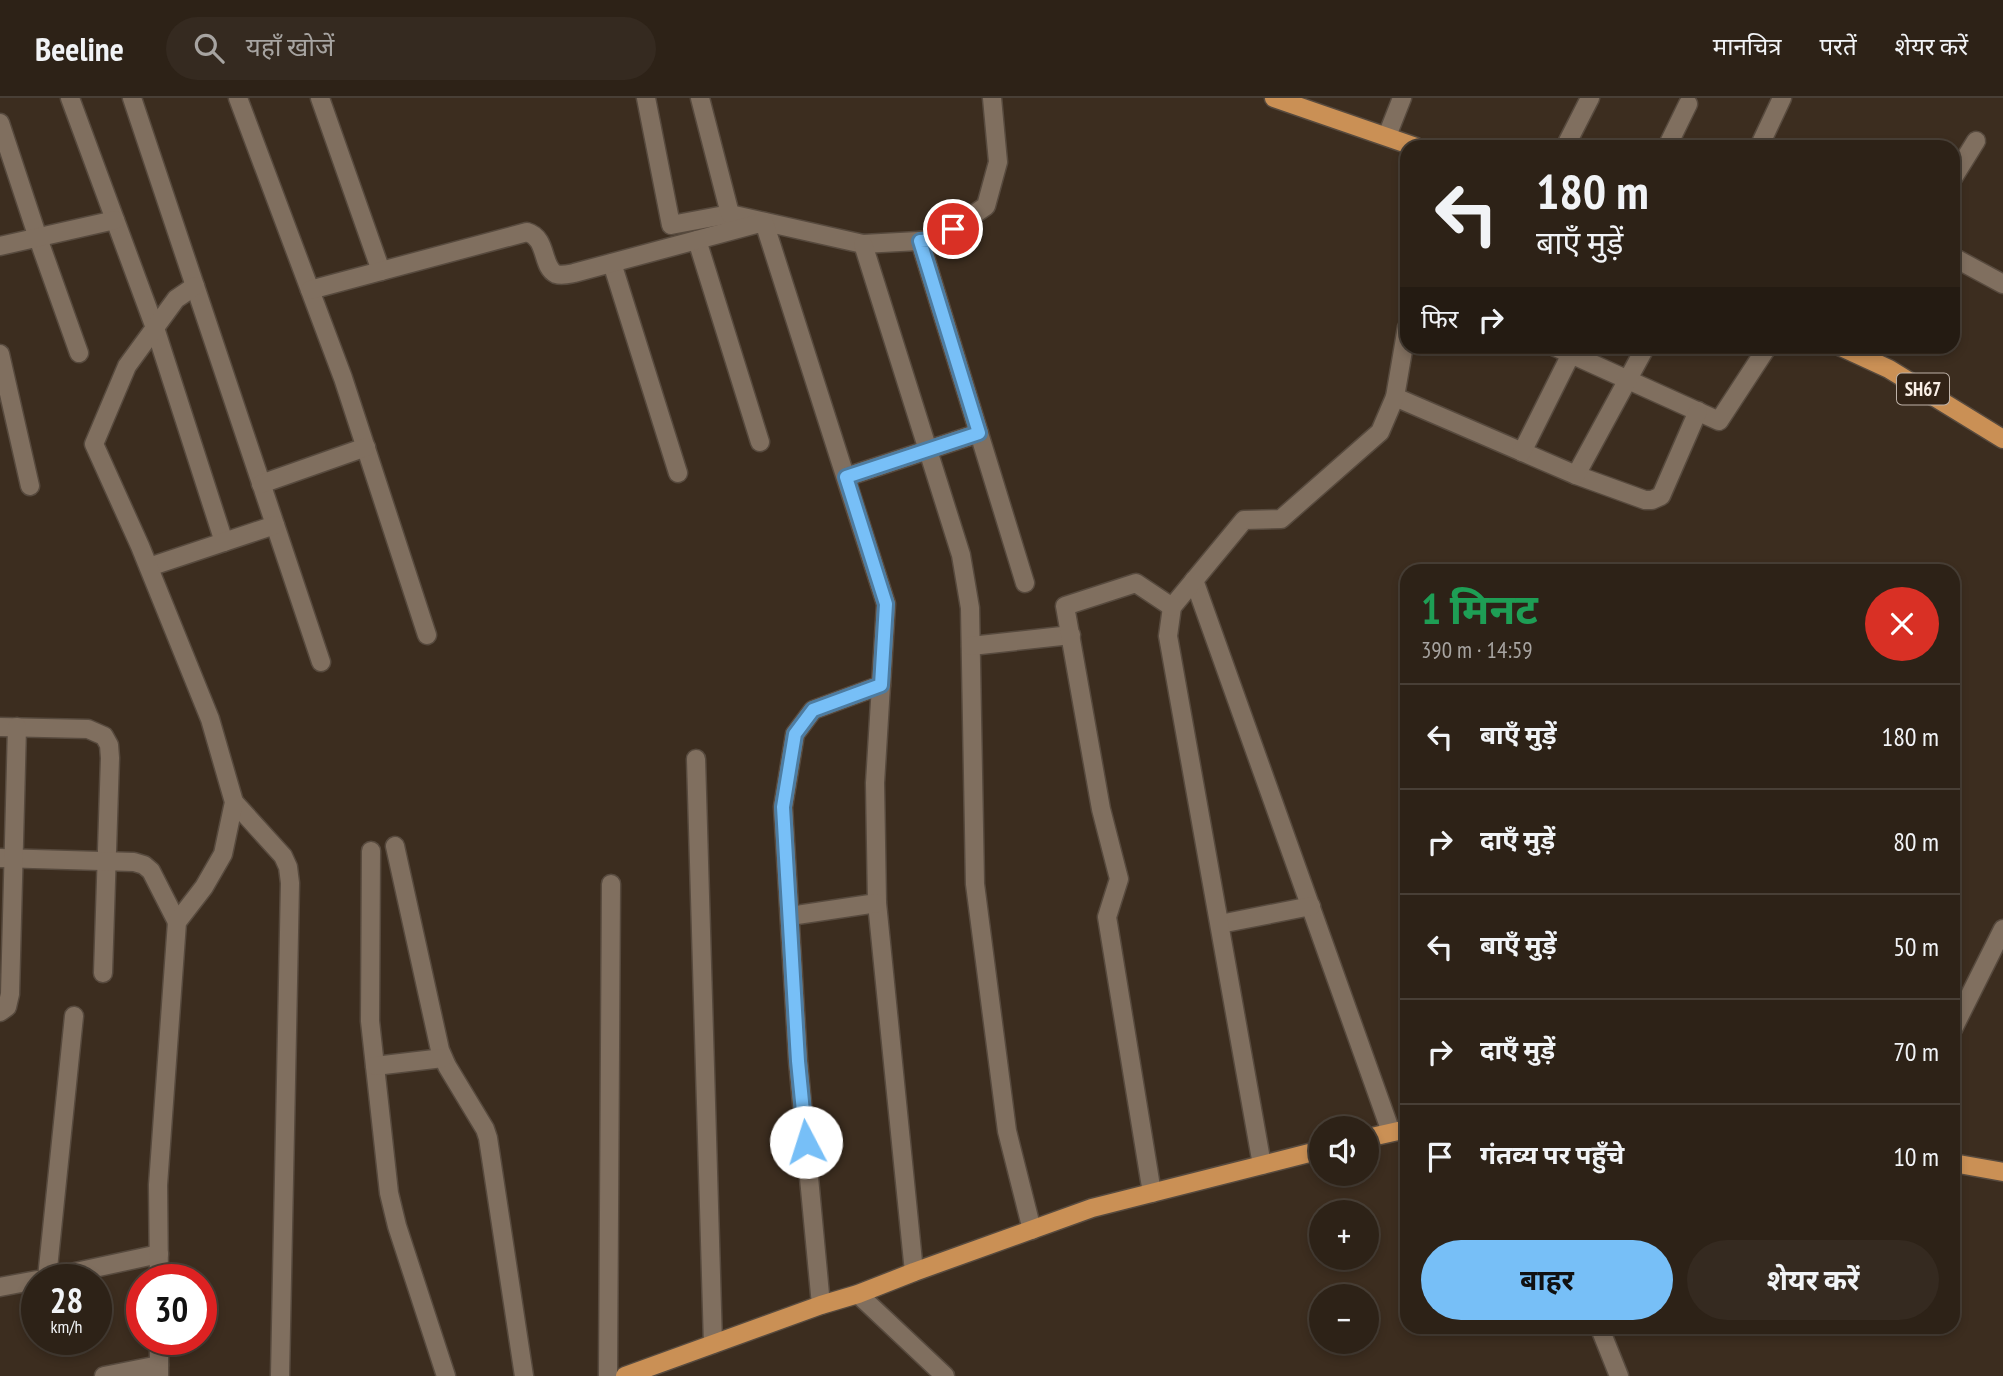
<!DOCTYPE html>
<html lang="hi">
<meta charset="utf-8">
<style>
:root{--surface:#2d2217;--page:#352a20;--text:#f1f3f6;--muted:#a7a4a1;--line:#483f36;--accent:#77bff7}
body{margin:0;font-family:"PT Sans Narrow","Noto Sans Devanagari",sans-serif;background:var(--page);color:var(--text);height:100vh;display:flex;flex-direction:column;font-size:26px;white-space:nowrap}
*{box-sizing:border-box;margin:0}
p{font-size:23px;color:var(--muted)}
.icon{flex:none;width:38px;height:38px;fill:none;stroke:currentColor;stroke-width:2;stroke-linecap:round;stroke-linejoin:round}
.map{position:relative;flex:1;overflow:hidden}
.sheet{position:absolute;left:1400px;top:466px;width:560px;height:770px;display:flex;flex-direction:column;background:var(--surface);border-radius:21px;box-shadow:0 4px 10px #0003,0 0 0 2px var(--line)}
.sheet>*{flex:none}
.top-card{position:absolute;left:1400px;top:42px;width:560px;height:214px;border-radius:21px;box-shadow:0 4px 10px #0003,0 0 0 2px var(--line);background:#2d2217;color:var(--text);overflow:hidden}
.controls{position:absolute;left:1309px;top:1018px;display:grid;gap:14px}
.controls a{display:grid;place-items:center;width:70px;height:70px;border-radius:50%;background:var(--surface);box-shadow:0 4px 10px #0003,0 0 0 2px var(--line);font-size:35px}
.speed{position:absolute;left:21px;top:1166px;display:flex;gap:14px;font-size:35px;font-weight:700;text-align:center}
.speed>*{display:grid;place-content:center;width:91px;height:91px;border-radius:50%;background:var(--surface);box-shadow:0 4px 10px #0003,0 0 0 2px var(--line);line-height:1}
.speed small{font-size:18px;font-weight:400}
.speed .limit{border:10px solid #d22;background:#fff;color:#111}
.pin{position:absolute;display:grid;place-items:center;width:60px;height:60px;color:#fff;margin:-30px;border:4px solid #fff;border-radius:50%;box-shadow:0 2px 7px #0007}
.me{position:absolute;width:77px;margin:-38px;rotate:355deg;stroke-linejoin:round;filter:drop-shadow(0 0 5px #0008)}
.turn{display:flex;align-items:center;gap:24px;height:147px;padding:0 21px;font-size:32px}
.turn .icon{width:91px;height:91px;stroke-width:2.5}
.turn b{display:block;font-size:49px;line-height:60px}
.then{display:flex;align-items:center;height:66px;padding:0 21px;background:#0003;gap:14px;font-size:26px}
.round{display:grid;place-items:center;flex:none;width:74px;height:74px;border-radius:37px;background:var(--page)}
.summary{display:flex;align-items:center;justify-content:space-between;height:119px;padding:0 21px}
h1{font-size:42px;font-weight:700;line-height:52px;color:#1e9e55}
.primary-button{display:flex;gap:14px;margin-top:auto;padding:14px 21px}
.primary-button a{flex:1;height:80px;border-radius:42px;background:var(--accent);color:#111;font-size:28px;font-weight:700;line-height:80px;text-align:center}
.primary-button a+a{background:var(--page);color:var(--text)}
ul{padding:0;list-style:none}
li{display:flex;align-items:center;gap:21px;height:105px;padding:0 21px;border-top:2px solid var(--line)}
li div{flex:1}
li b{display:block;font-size:26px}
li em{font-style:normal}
header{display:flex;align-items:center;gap:42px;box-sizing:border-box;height:98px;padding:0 35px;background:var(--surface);border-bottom:2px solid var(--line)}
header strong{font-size:33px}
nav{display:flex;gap:38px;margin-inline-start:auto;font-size:24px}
.search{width:490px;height:63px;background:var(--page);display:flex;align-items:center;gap:18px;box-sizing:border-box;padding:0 24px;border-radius:38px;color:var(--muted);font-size:26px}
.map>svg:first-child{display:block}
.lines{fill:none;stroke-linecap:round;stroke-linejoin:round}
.minor-casing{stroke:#574a3e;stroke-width:21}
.major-casing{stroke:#574a3e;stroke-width:21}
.minor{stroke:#806f5f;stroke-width:18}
.major{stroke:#ca9055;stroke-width:18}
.route-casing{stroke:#4d7ca1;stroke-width:18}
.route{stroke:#77bff7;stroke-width:12}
.labels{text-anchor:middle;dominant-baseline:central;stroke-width:7;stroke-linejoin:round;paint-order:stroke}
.shield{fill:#322316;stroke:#beb2a8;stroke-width:2}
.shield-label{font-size:19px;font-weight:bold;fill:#faf0e7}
</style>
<header>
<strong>Beeline</strong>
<div class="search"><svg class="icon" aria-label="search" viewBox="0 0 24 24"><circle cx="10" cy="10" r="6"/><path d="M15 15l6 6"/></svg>यहाँ खोजें</div>
<nav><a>मानचित्र</a><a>परतें</a><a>शेयर करें</a></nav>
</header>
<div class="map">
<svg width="2003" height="1278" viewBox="0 0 2003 1278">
<rect width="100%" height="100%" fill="#3c2d1f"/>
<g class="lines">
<defs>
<g id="minor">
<path d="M 70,0 L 155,230 L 224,444"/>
<path d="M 132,0 L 321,564"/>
<path d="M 238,0 L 343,280 L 427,537"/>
<path d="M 320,0 L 381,173"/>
<path d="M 646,0 L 671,127 L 730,116"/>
<path d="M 700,0 L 730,116 L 863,146 L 937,142 L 986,108 L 998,64 L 992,0"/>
<path d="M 0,25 L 38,140 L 79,255"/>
<path d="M 1387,38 L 1402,0"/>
<path d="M 1565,49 L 1590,0"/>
<path d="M 1667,49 L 1688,6"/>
<path d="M 1759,49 L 1782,0"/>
<path d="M 1953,80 L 1976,43"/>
<path d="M 697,142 L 760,344"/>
<path d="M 920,143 L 1025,485"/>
<path d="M 863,146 L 961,457 L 970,510 L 975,786 L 1007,1033 L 1032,1132"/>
<path d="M 0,148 L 115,122"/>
<path d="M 1953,159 L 2003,186"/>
<path d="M 612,165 L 678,375"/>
<path d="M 310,192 L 527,134 C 548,140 541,169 556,176 C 562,178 569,176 574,175 L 764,124 L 886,506 L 875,685 L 877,805 L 914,1174"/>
<path d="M 1553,248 L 1719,323 L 1768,248"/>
<path d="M 0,256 L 30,388"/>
<path d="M 1395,299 L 1576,377 L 1645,402 L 1652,402 L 1661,398 L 1698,313"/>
<path d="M 1522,354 L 1571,256"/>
<path d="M 1576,377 L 1646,248"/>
<path d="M 846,379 L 979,335"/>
<path d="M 261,386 L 366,349"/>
<path d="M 149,469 L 275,427"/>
<path d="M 1194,482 L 1391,1034"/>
<path d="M 971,548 L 1071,537"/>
<path d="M 0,629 L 88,631 L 104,638 L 109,647 L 110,660 L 103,875"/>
<path d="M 696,661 L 713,1246"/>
<path d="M 234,704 L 283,758 L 288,769 L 290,785 L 280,1278"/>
<path d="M 395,748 L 440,952 L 447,968 L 485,1031 L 488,1040 L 524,1278"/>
<path d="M 371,753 L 370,923 L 389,1095 L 397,1128 L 446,1278"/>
<path d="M 0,760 L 134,764 L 144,767 L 151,773 L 177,824"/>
<path d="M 790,818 L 877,805"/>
<path d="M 1220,826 L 1311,808"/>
<path d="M 0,914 L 7,909 L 10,896 L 17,629"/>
<path d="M 1953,931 L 2003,831"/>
<path d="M 375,968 L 443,960"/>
<path d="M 1262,1067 L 1168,538 L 1172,509 L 1244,422 L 1281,421 L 1380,334 L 1395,299 L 1407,229"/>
<path d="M 1152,1095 L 1107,819 L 1119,781 L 1101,711 L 1065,508 L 1136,485 L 1172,509"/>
<path d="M 47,1180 L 74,918"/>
<path d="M 43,1181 L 159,1156"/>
<path d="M 159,1181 L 158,1087 L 177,824 L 204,789 L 223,756 L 234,704 L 210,621 L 140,448 L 94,346 L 127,268 L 176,201 L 195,188"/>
<path d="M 0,1189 L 37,1182"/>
<path d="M 858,1196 L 945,1278"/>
<path d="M 821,1207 L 798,963 L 783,709 L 795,636 L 813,612 L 881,587"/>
<path d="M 1599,1228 L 1619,1278"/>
<path d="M 159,1241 L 159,1278"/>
<path d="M 104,1278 L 159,1267"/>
<path d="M 608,1278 L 611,786"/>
</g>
<g id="major">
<path d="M 1274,0 L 1416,49"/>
<path d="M 1839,248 L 1889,271 L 2003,341"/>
<path d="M 1367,1040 L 1407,1031"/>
<path d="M 1953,1065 L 2003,1074"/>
<path d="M 625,1278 L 821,1207 L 858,1196 L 914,1174 L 1092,1110 L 1321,1052"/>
</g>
</defs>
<use href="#minor" class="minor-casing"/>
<use href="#major" class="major-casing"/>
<use href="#minor" class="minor"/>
<use href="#major" class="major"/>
</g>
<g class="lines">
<defs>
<path id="route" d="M 806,1044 L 798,963 L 783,709 L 791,660 L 795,636 L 813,612 L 881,587 L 886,506 L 846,379 L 979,335 L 920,143 L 937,142 L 953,131"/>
</defs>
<use href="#route" class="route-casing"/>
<use href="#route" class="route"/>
</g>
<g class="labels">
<rect class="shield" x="1897" y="275.5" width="52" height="31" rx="5"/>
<g class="shield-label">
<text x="1923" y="291">SH67</text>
</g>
</g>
</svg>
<div class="controls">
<a><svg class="icon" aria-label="sound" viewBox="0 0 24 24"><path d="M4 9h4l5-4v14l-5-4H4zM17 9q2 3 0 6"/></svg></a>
<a>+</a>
<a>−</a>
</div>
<div class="speed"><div>28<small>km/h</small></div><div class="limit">30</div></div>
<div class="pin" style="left:953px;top:131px;background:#d93025"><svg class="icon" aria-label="arrive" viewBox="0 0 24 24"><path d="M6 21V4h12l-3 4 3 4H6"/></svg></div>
<svg class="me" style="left:806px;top:1044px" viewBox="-20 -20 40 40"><circle r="19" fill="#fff"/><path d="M0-13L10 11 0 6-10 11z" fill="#77bff7"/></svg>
<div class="top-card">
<div class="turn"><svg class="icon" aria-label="left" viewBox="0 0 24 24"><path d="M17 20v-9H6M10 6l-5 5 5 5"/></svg><div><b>180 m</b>बाएँ मुड़ें</div></div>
<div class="then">फिर<svg class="icon" aria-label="right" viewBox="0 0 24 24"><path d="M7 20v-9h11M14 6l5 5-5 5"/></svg></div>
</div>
<section class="sheet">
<div class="summary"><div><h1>1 मिनट</h1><p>390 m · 14:59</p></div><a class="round" style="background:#d93025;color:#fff"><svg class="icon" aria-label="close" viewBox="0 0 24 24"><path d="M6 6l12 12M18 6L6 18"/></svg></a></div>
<ul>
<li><svg class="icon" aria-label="left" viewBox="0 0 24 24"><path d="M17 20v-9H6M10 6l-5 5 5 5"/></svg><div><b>बाएँ मुड़ें</b></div><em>180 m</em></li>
<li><svg class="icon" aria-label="right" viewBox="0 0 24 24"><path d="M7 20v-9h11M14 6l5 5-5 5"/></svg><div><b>दाएँ मुड़ें</b></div><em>80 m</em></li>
<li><svg class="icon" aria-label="left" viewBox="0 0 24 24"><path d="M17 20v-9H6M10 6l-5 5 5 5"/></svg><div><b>बाएँ मुड़ें</b></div><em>50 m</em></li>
<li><svg class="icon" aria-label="right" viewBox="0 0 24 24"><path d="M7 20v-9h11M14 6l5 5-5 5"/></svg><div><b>दाएँ मुड़ें</b></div><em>70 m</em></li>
<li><svg class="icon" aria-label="arrive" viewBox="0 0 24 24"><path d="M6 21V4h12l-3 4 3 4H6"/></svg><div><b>गंतव्य पर पहुँचे</b></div><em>10 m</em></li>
</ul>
<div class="primary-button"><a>बाहर</a><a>शेयर करें</a></div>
</section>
</div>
